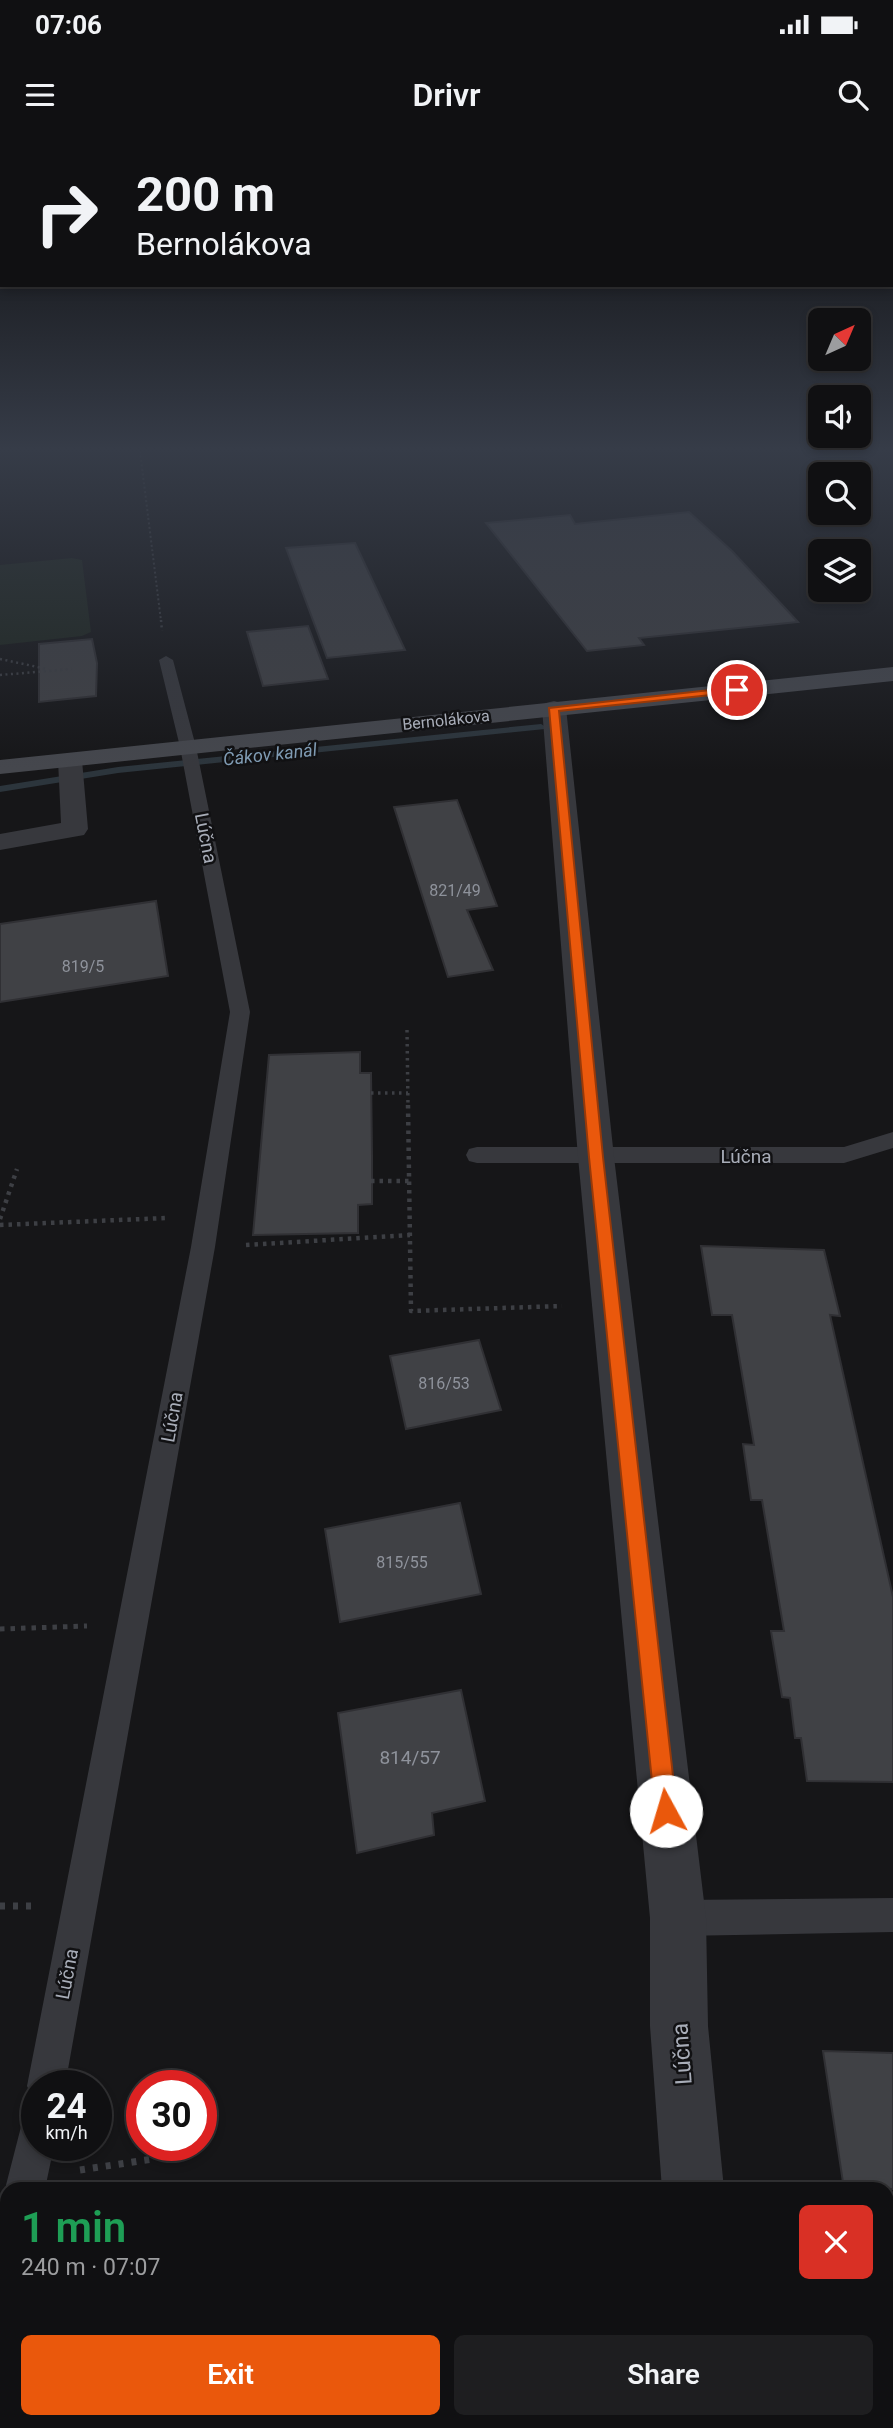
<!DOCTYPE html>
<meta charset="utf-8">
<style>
:root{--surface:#101012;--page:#1e1e20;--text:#f1f3f6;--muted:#9c9d9f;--line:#303032;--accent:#ea580c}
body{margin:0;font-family:Roboto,sans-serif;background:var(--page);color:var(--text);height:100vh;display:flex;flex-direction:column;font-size:26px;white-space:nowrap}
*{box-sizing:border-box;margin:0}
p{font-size:23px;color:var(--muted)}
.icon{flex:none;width:38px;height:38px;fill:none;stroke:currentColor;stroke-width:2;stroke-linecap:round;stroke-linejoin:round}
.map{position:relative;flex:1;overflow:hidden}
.side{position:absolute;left:0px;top:2042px;width:894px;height:247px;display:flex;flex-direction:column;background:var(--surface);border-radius:21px 21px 0 0;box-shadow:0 4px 10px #0003,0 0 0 2px var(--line)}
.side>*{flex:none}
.hud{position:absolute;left:0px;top:0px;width:894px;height:147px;box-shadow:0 4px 10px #0003,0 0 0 2px var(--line);background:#101012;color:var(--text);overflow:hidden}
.needle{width:46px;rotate:44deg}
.controls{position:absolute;left:808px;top:168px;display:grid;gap:14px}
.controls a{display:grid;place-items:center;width:63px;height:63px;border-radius:10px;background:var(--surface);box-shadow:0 4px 10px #0003,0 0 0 2px var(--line);font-size:35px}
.speed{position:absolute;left:21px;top:1930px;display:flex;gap:14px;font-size:35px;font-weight:700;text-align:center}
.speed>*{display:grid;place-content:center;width:91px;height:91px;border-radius:50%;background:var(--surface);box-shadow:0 4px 10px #0003,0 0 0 2px var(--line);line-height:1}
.speed small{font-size:18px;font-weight:400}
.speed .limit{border:10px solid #d22;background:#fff;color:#111}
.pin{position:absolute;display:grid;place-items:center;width:60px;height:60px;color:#fff;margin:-30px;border:4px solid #fff;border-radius:50%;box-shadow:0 2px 7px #0007}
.me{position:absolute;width:77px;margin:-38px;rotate:354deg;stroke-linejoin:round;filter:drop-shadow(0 0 5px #0008)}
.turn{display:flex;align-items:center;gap:24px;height:147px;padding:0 21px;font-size:32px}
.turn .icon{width:91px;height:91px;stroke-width:2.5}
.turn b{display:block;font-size:49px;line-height:60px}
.round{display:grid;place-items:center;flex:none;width:74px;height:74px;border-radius:10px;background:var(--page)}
.head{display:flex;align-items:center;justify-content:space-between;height:119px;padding:0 21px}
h1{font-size:42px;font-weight:600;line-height:52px;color:#1e9e55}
.action{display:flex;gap:14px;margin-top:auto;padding:14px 21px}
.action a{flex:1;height:80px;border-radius:10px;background:var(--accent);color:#fff;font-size:28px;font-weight:600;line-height:80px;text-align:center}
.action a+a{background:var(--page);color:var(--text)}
.status{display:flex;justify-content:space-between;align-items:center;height:49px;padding:0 35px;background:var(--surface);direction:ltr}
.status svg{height:19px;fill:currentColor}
header{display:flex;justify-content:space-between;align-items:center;height:91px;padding:0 21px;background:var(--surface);font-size:32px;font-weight:600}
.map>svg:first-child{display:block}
.green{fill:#1e261f}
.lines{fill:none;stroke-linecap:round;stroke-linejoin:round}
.stream{fill:#2c353c;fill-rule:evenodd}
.building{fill:#404145;stroke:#303034;stroke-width:2}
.path-far5{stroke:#3d3f44;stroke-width:2;stroke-dasharray:2 2.5;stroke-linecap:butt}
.path-far4{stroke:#3d3f44;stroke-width:2.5;stroke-dasharray:2 3.5;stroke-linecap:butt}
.path-far3{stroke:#3d3f44;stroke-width:3.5;stroke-dasharray:2.5 4.5;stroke-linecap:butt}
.path-far2{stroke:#3d3f44;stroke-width:4.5;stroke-dasharray:3.5 5;stroke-linecap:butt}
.path-far1{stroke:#3d3f44;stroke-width:5;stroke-dasharray:4.5 6;stroke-linecap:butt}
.path{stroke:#3d3f44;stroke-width:7;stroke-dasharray:5 8;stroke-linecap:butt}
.lane{fill:#37383d;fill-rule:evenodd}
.street{fill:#37383d;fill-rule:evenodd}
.secondary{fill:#45474d;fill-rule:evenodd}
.route{fill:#ea580c;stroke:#983908;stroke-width:2}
.labels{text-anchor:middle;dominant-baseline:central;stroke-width:5;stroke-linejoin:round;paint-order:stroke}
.far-street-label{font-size:16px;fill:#a8adb8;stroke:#111113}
.number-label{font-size:16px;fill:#8e929b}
.far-water-label{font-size:18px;font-style:italic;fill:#7f9bb3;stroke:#111113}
.street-label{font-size:19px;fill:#a8adb8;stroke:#111113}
.near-number-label{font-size:19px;fill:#8e929b}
.near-street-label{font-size:23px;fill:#a8adb8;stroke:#111113}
</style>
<div class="status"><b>07:06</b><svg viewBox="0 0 49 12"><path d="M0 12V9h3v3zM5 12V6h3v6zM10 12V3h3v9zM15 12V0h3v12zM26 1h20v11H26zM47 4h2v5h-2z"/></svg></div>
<header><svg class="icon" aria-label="menu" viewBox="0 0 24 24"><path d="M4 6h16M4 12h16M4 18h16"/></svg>Drivr<svg class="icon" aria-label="search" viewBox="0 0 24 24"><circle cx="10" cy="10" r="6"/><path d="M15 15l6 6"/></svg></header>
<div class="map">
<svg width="893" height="2288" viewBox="0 0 893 2288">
<rect width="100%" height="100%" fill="#161618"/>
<path class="green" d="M 72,418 L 82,420 L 91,492 L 82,496 L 0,505 L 0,425 Z"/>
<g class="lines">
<path class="stream" d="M 541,584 L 546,587 L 545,589 L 118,633 L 0,652 L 0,646 L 118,627 Z"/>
</g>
<g class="building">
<path d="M 689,372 L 732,411 L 798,482 L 639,498 L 644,505 L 587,511 L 486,383 L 570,375 L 575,384 Z"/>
<path d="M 355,403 L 405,510 L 327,518 L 286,408 Z"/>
<path d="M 308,486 L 328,539 L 263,546 L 247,492 Z"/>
<path d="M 92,499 L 97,523 L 96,556 L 39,562 L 39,504 Z"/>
<path d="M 457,660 L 497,766 L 467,770 L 493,830 L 448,837 L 394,667 Z"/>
<path d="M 156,761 L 168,836 L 0,862 L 0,784 Z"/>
<path d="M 360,912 L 360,933 L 371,933 L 372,1015 L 372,1064 L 358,1065 L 358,1093 L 253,1095 L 269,915 Z"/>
<path d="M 701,1106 L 824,1110 L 840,1176 L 830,1175 L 893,1457 L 893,1642 L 807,1641 L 801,1598 L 795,1598 L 790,1558 L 782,1557 L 771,1491 L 784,1491 L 762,1360 L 751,1360 L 743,1304 L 754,1305 L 732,1175 L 712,1175 Z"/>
<path d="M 479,1200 L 501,1270 L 406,1289 L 390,1216 Z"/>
<path d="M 460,1363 L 481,1454 L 340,1482 L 325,1389 Z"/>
<path d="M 461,1550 L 485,1661 L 432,1673 L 434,1695 L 357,1713 L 338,1573 Z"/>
<path d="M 823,1911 L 893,1913 L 893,2049 L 844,2049 Z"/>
</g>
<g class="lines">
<path class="path-far5" d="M 140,311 L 161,481"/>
<g class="path-far4">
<path d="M 161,480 L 162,491"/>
<path d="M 0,519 L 47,529"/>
<path d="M 0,535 L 72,529"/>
</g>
<g class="path-far3">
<path d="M 407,890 L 408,966"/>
<path d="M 371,953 L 408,953"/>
</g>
<g class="path-far2">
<path d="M 408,965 L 411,1171 L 562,1166"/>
<path d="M 371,1041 L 409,1041"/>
<path d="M 0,1079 L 17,1029"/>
<path d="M 0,1085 L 167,1078"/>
<path d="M 246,1105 L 410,1095"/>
</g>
<path class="path-far1" d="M 0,1489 L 87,1486"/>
<g class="path">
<path d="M 0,1766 L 34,1766"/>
<path d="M 80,2030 L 153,2019"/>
</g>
<g class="lane">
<path d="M 166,516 L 173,520 L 196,607 L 250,872 L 215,1107 L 65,1946 L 37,1946 L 37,1961 L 33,1959 L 27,1946 L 191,1107 L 230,872 L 180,607 L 159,520 Z"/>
<path d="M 893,992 L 893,1008 L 844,1023 L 477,1023 L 469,1021 L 466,1015 L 469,1009 L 477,1007 L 844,1007 Z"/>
<path d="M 893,1758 L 893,1792 L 678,1796 L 666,1790 L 660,1778 L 666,1766 L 678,1760 Z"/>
<path d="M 37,1974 L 37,2006 L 54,2006 L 45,2049 L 7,2049 L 7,2053 L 5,2049 L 23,1979 Z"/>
<path d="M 7,2126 L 7,2202 L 0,2205 L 0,2129 Z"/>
</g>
<g class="street">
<path d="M 554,561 L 562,563 L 566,568 L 614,1017 L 706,1778 L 708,1886 L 724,2049 L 662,2049 L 650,1886 L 650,1778 L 578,1017 L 542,568 L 546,563 Z"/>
<path d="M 70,613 L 79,615 L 82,620 L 88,689 L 84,695 L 0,710 L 0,694 L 61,683 L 58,620 L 61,615 Z"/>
<path d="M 678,2282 L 746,2282 L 747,2288 L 679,2288 Z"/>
</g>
<path class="secondary" d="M 893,527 L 893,541 L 0,634 L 0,620 Z"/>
</g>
<linearGradient id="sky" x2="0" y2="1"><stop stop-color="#0c0c0d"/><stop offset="0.49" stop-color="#363c48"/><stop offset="1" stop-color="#363c48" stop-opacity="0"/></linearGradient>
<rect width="893" height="631" fill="url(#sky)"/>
<path class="route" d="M 737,547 L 740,552 L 559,571 L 603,1017 L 677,1671 L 674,1679 L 666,1682 L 658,1679 L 655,1671 L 589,1017 L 549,568 Z"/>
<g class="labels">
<g class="far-street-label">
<text transform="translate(446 580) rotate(-6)">Bernolákova</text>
</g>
<g class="number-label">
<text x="455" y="750">821/49</text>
<text x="83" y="826">819/5</text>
<text x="444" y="1243">816/53</text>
<text x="402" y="1422">815/55</text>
</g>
<g class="far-water-label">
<text transform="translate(270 614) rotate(-6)">Čákov kanál</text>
</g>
<g class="street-label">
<text transform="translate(206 698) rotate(79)">Lúčna</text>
<text x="746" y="1016">Lúčna</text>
<text transform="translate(172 1277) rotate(-80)">Lúčna</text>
<text transform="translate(67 1834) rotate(-79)">Lúčna</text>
</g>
<g class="near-number-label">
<text x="410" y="1617">814/57</text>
</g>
<g class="near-street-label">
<text transform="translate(682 1914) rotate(-94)">Lúčna</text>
</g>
</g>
</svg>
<div class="controls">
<a><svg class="needle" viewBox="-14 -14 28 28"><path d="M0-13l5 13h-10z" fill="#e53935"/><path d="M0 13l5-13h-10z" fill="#9c9d9f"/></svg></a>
<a><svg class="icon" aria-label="sound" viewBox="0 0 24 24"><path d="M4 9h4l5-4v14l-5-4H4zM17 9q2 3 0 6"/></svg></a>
<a><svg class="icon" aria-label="search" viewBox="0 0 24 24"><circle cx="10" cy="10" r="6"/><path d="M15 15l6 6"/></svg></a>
<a><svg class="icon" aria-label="layers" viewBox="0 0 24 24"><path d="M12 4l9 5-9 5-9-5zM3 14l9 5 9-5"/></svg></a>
</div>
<div class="speed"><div>24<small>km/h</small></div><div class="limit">30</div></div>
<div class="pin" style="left:737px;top:550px;background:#d93025"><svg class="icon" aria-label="arrive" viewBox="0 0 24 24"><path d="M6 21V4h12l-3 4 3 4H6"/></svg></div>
<svg class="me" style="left:666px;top:1671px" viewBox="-20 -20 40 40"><circle r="19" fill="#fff"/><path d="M0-13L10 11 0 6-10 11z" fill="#ea580c"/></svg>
<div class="hud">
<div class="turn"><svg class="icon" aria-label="right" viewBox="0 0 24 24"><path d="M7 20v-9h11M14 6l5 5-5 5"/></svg><div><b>200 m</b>Bernolákova</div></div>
</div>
<section class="side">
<div class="head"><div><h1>1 min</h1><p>240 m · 07:07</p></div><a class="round" style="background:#d93025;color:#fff"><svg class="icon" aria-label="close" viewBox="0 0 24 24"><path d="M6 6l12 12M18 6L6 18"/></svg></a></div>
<div class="action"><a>Exit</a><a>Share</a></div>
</section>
</div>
